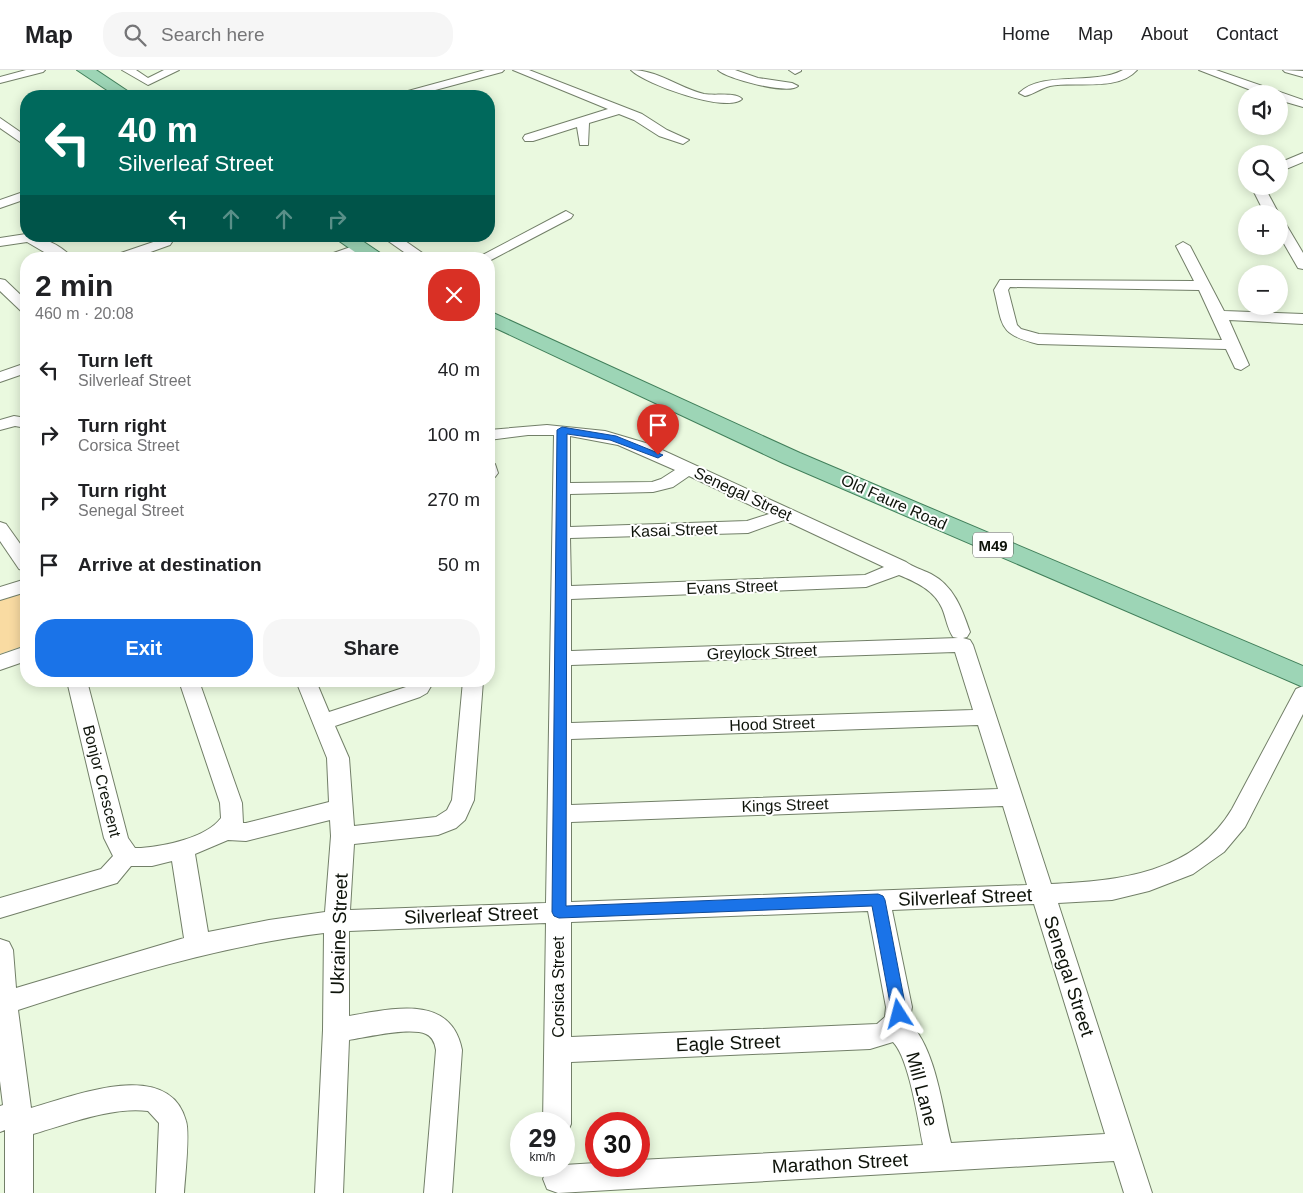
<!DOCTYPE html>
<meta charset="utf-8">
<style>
:root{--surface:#fff;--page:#f6f6f6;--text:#202124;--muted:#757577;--line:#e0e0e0;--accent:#1a73e8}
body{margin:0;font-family:Helvetica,sans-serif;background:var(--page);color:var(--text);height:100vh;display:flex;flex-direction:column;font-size:19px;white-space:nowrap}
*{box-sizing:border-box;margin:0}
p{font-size:16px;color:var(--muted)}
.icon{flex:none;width:28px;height:28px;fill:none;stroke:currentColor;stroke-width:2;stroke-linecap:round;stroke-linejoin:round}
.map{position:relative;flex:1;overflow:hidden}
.panel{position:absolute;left:20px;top:182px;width:475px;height:435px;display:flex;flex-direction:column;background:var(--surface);border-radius:20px;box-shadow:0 2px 12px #0003}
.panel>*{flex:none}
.hud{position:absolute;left:20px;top:20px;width:475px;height:152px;border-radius:20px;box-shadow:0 2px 12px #0003;background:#00695c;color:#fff;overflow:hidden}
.fabs{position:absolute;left:1238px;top:15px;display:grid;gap:10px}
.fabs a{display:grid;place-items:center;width:50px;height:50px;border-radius:50%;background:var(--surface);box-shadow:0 2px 12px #0003;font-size:25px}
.speed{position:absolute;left:510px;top:1042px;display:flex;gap:10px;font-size:25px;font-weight:700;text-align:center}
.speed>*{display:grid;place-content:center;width:65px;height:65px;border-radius:50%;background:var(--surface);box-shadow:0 2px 12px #0003;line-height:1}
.speed small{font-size:12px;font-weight:400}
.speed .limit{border:8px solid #d22;background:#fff;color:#111}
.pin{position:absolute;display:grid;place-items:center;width:42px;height:42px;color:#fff;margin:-51px -21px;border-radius:50% 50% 50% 0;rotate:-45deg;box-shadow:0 0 5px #0007}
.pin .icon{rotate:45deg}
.me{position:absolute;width:55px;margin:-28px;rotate:351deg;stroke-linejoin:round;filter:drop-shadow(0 0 4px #0008)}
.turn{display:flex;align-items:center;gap:18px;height:105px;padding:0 15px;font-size:22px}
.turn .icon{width:65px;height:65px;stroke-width:2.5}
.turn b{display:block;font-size:35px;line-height:42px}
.lanes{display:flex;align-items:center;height:48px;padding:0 15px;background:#0003;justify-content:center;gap:25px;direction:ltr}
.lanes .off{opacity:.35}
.round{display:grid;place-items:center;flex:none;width:52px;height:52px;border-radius:20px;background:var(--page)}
.head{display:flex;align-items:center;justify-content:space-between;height:85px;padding:0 15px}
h1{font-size:30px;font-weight:800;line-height:38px}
.cta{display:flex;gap:10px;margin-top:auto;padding:10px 15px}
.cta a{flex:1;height:58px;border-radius:20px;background:var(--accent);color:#fff;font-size:20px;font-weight:800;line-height:58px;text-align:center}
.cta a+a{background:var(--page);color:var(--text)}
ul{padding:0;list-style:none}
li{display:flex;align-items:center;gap:15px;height:65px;padding:0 15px}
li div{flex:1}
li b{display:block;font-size:19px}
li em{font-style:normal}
header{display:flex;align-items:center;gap:30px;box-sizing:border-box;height:70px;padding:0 25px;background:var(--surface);border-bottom:1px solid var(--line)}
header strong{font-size:24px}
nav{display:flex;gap:28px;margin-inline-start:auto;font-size:18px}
.search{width:350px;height:45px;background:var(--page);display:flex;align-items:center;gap:12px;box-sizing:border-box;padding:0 18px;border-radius:20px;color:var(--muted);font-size:19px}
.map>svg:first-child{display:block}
.green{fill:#f9dba2}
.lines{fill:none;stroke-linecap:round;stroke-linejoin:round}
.street-casing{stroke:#727f68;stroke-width:2}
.primary-casing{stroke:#417f5a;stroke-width:2}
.street{fill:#fff;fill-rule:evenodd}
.primary{fill:#9dd5b6;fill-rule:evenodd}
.route{fill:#1a73e8;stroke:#114b97}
.labels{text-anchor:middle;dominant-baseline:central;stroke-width:4;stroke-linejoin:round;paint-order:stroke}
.shield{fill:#fff;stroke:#565a54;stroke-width:1}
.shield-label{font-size:15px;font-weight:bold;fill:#0e130a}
.street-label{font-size:16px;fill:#0e130a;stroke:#fff}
.near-street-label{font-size:19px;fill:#0e130a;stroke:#fff}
</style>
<header>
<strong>Map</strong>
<div class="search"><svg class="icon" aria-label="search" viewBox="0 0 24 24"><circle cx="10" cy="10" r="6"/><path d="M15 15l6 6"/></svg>Search here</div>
<nav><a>Home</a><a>Map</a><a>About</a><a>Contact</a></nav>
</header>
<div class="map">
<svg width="1303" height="1123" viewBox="0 0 1303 1123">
<rect width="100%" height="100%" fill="#eaf9df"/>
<path class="green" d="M 26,521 L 26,575 L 0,584 L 0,530 Z"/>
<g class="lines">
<defs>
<g id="street">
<path d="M 26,0 L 45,0 L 43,2 L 0,13 L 0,7 Z"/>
<path d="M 122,0 L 136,0 L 148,8 L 164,0 L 179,0 L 148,15 Z"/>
<path d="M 485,0 L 504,0 L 502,2 L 413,26 L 395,26 L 397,24 Z"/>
<path d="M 513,0 L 529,0 L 642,44 L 667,60 L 689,70 L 683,74 L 659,66 L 634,50 L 619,44 L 589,53 L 588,75 L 580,75 L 577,57 L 533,71 L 525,71 L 523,68 L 525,65 L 608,39 Z"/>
<path d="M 631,0 C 658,0 679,18 704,24 C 715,26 735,22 742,29 C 727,44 645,14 631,0 Z"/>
<path d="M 718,0 L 735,0 L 758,8 L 792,13 L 798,16 C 789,25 727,9 718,0 Z"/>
<path d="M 789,0 L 801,0 L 801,1 L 795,4 Z"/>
<path d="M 1123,0 L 1137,0 C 1117,22 1076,11 1050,16 C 1041,18 1034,24 1025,26 L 1019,23 C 1042,0 1093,16 1123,0 Z"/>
<path d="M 1199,0 L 1216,0 L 1303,30 L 1303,37 L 1279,30 L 1279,24 L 1261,24 Z"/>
<path d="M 1283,0 L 1303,1 L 1303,7 L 1285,2 Z"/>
<path d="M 0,48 L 26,66 L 26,76 L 0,58 Z"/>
<path d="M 1303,83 L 1303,92 L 1279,102 L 1279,93 Z"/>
<path d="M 1251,116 L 1264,116 L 1279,144 L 1265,144 Z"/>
<path d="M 26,121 L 26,129 L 0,138 L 0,130 Z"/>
<path d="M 566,141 L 573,145 L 571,148 L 489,191 L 489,189 L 475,189 Z"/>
<path d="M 1279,150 L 1284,151 L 1303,183 L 1303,199 L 1298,198 L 1279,165 Z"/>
<path d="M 26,164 L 26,166 C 42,166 63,176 73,189 L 56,189 L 27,172 L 0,176 L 0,168 Z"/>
<path d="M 381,166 L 398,166 L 431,189 L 414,189 Z"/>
<path d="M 165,168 L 172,172 L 170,175 L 131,189 L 110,189 L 112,186 Z"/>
<path d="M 1183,172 L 1190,176 L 1224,241 L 1303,244 L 1303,254 L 1229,250 L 1249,295 L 1241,300 L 1235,298 L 1226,279 L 1038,274 C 998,264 1003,256 994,220 L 1000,210 L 1194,211 L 1176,176 ZM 1010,217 L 1199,220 L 1222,270 L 1039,264 L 1021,259 L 1017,255 L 1008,220 Z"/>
<path d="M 359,174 L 364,175 L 366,178 L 364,181 L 343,189 L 323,189 L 325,186 Z"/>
<path d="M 0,209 L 5,210 L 26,230 L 26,242 L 21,241 L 0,221 Z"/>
<path d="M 26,293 L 26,303 L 0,312 L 0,302 Z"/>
<path d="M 14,346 L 26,348 L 26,358 L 15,356 L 0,360 L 0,350 Z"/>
<path d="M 547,355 L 605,361 L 649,374 L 906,492 C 913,497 923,500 931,504 C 954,516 962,539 970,562 L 967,567 L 963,568 L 970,570 L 973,575 L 1051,814 C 1119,811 1194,803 1232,739 L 1296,619 L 1303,616 L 1303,644 L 1245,757 L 1224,782 L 1193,804 L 1149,821 L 1112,830 L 1058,833 L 1152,1123 L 1124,1123 L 1114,1091 L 558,1123 L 547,1119 L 543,1109 L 547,1099 L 564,1095 L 596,1093 L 596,1096 L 639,1096 L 639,1090 L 923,1075 C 918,1050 909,988 893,972 L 870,979 L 571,992 L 571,1054 L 567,1063 L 564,1065 L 564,1054 L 543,1054 L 546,853 L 349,861 L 349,946 C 391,939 451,923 462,980 L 452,1123 L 424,1123 L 436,980 C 435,974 433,967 426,964 C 410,957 367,967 349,970 L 343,1123 L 315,1123 L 323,960 L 324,863 C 219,876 119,907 18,940 L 31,1038 C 74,1026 169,987 186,1051 C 190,1063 185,1107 184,1123 L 156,1123 L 159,1053 L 148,1041 C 114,1036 67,1054 33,1064 L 33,1123 L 5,1123 L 5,1060 L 0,1062 L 0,1036 L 3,1035 L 0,1011 L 0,869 L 9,872 L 13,880 L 16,918 L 184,868 L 172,791 L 152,796 L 131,796 L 117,813 L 0,848 L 0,828 L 101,799 L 113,786 L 104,768 L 67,611 L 87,611 L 128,768 L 135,778 L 141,778 C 165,776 206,768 221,748 L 220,733 L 179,611 L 199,611 L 242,733 L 243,753 L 246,753 L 329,732 L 327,688 L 296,611 L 316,611 L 329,642 L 406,617 L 413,611 L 434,611 L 427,623 L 420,627 L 335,656 L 349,688 L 354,756 L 436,747 L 447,740 L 452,730 L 463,611 L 483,611 L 474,730 L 465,750 L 456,758 L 438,765 L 354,774 L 350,840 L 546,833 L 554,365 L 528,365 L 489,370 L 489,360 ZM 570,366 L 618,375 L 675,400 L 661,409 L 652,412 L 570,413 ZM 689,406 L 769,444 L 747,451 L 570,457 L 570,424 L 653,422 L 673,417 ZM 784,450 L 884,497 L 865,505 L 571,516 L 570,468 L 748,463 ZM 899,505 C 916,512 934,520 942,538 C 946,547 947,558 953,567 L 958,568 L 571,581 L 571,529 L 866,517 ZM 955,582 L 973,640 L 571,653 L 571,595 ZM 978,655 L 998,719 L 571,735 L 571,669 ZM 1003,736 L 1027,815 L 571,832 L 571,752 ZM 330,750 L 331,766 L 325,842 L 269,850 L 208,862 L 195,784 L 228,770 L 246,771 ZM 1034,834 L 1105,1064 L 951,1073 C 942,1037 936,979 909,952 L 912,937 L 892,840 ZM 868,841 L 886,937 L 885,947 L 877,954 L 571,967 L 571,852 Z"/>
<path d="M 489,393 L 495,394 L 498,403 L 495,407 L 489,408 Z"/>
<path d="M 0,452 L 6,454 L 26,482 L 26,501 L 19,499 L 0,471 Z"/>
<path d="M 26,509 L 26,522 L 0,530 L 0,517 Z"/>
<path d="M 26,576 L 26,591 L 0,600 L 0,585 Z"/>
</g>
<g id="primary">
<path d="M 77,0 L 96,0 L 135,26 L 116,26 Z"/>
<path d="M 332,166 L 355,166 L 389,189 L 365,189 Z"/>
<path d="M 489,241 L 800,383 L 1303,596 L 1303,617 L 783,393 L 489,255 Z"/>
</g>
</defs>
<use href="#street" class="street-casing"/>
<use href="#primary" class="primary-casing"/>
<use href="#street" class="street"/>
<use href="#primary" class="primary"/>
</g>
<path class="route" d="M 562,357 L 616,366 L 663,385 L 658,388 L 610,370 L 567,364 L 566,836 L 878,824 L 883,826 L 885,830 L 907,944 L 905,948 L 899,950 L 894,948 L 892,944 L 872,836 L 559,848 L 554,846 L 552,842 L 557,360 Z"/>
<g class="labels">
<rect class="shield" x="973" y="462.5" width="40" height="25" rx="4"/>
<g class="shield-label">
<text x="993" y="475">M49</text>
</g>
<g class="street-label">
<text transform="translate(743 424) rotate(25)">Senegal Street</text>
<text transform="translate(894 432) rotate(24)">Old Faure Road</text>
<text transform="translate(674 460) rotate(-2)">Kasai Street</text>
<text transform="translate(732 517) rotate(-2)">Evans Street</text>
<text transform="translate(762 582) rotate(-2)">Greylock Street</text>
<text transform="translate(772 654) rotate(-2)">Hood Street</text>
<text transform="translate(102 711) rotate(76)">Bonjor Crescent</text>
<text transform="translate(785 735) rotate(-2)">Kings Street</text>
<text transform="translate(558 917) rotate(-90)">Corsica Street</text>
</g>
<g class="near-street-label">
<text transform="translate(965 827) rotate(-2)">Silverleaf Street</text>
<text transform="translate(471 845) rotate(-2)">Silverleaf Street</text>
<text transform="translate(339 864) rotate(-88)">Ukraine Street</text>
<text transform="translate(1069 906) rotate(72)">Senegal Street</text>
<text transform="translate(728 973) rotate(-2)">Eagle Street</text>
<text transform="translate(922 1019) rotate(75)">Mill Lane</text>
<text transform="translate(840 1093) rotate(-3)">Marathon Street</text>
</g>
</g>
</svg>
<div class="fabs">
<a><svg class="icon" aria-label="sound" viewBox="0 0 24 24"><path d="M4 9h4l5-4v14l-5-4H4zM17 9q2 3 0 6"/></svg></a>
<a><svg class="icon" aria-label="search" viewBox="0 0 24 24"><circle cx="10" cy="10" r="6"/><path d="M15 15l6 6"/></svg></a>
<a>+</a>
<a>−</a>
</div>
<div class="speed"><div>29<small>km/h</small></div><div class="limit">30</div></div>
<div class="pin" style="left:658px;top:385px;background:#d93025"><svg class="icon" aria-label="arrive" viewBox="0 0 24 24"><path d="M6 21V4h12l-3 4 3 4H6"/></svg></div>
<svg class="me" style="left:899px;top:944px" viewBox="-20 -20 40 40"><path d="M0-17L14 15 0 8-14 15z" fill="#1a73e8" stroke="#fff" stroke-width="4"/></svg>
<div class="hud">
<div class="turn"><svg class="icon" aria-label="left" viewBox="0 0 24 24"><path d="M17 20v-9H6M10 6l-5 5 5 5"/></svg><div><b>40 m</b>Silverleaf Street</div></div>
<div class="lanes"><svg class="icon" aria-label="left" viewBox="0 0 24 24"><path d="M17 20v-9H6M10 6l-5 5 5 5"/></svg><svg class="icon off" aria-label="ahead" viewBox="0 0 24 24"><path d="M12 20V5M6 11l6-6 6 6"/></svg><svg class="icon off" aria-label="ahead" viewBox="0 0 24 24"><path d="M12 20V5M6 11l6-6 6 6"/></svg><svg class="icon off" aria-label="right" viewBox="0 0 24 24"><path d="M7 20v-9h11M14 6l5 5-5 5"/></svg></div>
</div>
<section class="panel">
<div class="head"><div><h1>2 min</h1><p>460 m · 20:08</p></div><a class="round" style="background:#d93025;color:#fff"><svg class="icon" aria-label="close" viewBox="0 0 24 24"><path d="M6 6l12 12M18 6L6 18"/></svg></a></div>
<ul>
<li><svg class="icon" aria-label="left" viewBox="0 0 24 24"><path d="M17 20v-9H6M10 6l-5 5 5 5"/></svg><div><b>Turn left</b><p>Silverleaf Street</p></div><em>40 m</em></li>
<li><svg class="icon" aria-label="right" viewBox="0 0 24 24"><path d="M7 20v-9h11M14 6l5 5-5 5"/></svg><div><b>Turn right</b><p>Corsica Street</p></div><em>100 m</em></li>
<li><svg class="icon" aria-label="right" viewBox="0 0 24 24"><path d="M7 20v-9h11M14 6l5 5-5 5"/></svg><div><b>Turn right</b><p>Senegal Street</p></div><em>270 m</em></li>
<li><svg class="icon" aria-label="arrive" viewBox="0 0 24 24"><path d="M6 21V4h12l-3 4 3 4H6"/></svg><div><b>Arrive at destination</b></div><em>50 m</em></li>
</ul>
<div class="cta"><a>Exit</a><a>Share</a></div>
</section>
</div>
